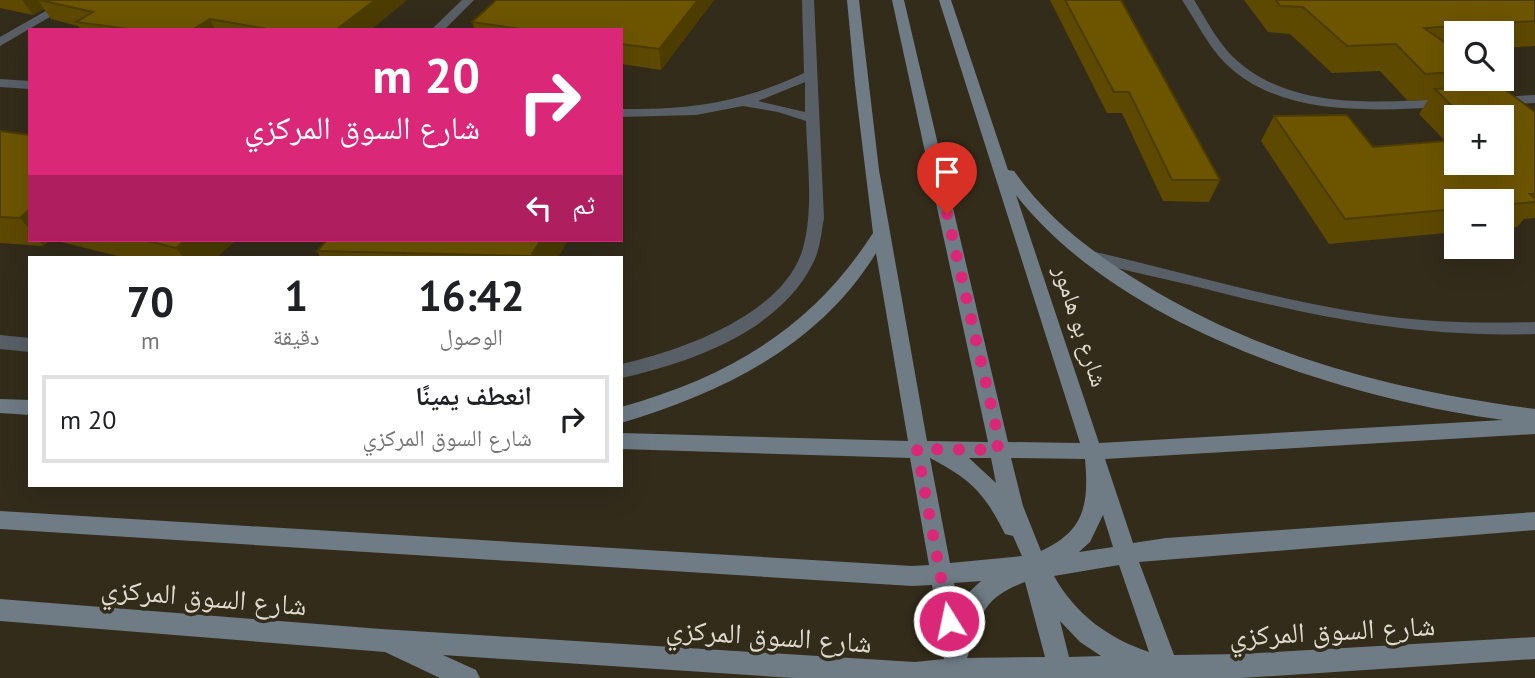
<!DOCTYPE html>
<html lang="ar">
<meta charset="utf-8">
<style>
:root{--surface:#fff;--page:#f2f2f2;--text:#202124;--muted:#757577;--line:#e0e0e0}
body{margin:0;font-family:"PT Sans","Noto Naskh Arabic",sans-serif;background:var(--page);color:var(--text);direction:rtl;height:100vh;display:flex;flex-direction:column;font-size:26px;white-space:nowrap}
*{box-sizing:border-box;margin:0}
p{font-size:23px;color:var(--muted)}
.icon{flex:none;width:38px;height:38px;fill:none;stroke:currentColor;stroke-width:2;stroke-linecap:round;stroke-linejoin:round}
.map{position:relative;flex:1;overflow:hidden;direction:ltr}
.side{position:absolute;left:28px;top:256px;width:595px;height:231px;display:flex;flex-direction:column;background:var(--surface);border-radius:0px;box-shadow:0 7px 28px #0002;direction:rtl}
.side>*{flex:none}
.banner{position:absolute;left:28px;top:28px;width:595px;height:214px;border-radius:0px;box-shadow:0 7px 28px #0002;direction:rtl;background:#db2777;color:#fff;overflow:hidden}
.controls{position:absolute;left:1444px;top:21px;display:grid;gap:14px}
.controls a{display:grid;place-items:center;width:70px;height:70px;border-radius:0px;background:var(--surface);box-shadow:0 7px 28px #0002;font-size:35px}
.pin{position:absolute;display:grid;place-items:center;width:60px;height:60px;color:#fff;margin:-72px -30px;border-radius:50% 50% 50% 0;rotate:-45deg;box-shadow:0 0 7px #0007}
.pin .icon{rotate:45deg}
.me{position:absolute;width:77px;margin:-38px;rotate:350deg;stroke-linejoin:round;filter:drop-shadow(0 0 5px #0008)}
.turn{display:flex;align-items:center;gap:24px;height:147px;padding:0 28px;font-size:32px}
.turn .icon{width:91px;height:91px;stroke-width:2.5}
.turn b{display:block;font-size:49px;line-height:60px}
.then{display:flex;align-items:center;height:66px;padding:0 28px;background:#0003;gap:14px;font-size:26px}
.eta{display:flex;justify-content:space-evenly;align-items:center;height:119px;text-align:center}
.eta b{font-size:42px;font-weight:700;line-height:49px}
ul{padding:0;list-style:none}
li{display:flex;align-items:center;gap:21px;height:88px;margin:0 14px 10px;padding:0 14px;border:4px solid var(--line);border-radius:0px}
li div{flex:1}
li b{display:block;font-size:26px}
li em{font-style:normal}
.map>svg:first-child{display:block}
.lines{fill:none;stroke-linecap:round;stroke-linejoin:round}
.street{fill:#585f66;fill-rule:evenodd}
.secondary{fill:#6f7b85;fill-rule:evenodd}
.wall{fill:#5e4900;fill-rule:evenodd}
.shaded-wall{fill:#4c3c00}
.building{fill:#6d5500;stroke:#4c3c00;stroke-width:2}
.route{stroke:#db2777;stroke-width:12;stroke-dasharray:0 21.6}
.labels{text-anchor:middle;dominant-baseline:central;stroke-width:7;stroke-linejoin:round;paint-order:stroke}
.street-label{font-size:24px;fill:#dedacf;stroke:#332c1b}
.near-street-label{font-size:28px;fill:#dedacf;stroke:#332c1b}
</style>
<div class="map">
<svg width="1535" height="678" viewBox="0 0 1535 678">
<rect width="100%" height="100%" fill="#332c1b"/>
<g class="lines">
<g class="street">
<path d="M 65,0 L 79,0 L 0,46 L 0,37 Z"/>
<path d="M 462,0 L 474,0 L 444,30 L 431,30 Z"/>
<path d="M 802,0 L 814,0 L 824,218 C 821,234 820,251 812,265 C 778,332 689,363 621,378 L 621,364 C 681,351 785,314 803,248 C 814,208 807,162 806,121 L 778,112 L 743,106 L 696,115 L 621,117 L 621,109 C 691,110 741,103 804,73 ZM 805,82 L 805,112 L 758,101 Z"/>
<path d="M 1182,0 L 1194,0 C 1206,19 1217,41 1233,57 C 1290,111 1376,102 1448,99 L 1455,103 L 1448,107 C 1375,110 1281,119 1224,62 C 1207,44 1196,21 1182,0 Z"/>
<path d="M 0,79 L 30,81 L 30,89 L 0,87 Z"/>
<path d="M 1535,95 L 1535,103 L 1497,105 L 1490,101 L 1497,97 Z"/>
<path d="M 1087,250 C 1198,275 1309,311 1423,320 C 1460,323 1497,323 1535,322 L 1535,334 C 1408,338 1307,315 1186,284 C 1151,276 1116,268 1081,259 L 1079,255 Z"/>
<path d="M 0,335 L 30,338 L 30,352 L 0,349 Z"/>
</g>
<g class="secondary">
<path d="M 847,0 L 859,0 L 879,170 L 927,441 L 988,442 L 892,0 L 904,0 L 1008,442 L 1080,443 L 939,0 L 951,0 L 1008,170 L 1014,171 C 1047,218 1091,252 1140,282 C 1261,357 1396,391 1535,409 L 1535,434 L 1105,459 L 1133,543 L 1166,538 L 1535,512 L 1535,530 L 1139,562 L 1174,655 L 1241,654 L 1535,637 L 1535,659 L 1241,678 L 793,678 L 443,655 L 476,670 L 480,678 L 440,678 L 385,652 L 0,621 L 0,599 L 381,629 L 915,662 L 944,659 L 932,585 L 912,586 L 0,529 L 0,511 L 912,566 L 929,565 L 910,458 L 621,449 L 621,433 L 908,441 L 876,253 C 819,346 722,393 621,423 L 621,407 C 729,377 812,328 873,233 L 855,85 ZM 1016,195 C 1119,327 1342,398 1503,420 L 1099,443 ZM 930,458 C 970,479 984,492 1005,534 L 1013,536 L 1022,556 L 950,563 ZM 969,458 L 991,458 L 996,483 ZM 1011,458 L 1085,459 C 1089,504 1085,531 1041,551 L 1023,506 ZM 1103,515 L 1113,547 L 1079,552 L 1090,542 ZM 1119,565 L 1149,652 C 1108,638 1076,615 1054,576 ZM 981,581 L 968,593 L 959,610 L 954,583 ZM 1025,582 L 1045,657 L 967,658 C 981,617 980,599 1025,582 ZM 1060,621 L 1080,642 L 1101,656 L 1069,657 Z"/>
<path d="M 0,399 L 30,400 L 30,415 L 0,413 Z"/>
</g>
</g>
<g class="wall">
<path d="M 0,0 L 407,0 L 370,30 L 81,30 L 78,26 L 51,19 L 44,9 L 33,15 L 0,8 Z"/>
<path d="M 714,0 L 661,70 L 621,64 L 621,30 L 475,30 L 472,22 Z"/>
<path d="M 1050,0 L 1121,0 L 1220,180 L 1209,202 L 1163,201 L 1122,113 L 1107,113 Z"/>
<path d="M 1244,0 L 1535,0 L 1535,46 L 1502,48 L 1502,33 L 1456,33 L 1456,79 L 1479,79 L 1473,87 L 1535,112 L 1535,218 L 1524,219 L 1517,227 L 1502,228 L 1502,201 L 1456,201 L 1456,232 L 1329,244 L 1261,141 L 1274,116 L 1373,147 L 1445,141 L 1419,114 L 1428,100 L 1408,101 L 1380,71 L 1332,73 L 1290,34 L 1268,32 ZM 1456,117 L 1502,117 L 1502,163 L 1456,163 Z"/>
<path d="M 0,131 L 30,135 L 30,240 L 50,240 L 43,246 L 0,243 Z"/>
<path d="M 53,240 L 236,240 L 217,257 L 122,257 Z"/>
<path d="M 327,240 L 568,240 L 558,257 L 320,257 L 317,251 Z"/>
</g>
<g class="shaded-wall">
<path d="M 22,0 L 38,0 L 44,9 L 33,15 Z"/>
<path d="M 375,0 L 407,0 L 370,30 L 336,30 Z"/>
<path d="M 698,0 L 714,0 L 661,70 L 659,49 Z"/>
<path d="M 210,19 L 215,30 L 192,30 Z"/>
<path d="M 28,211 L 30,214 L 30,230 L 20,218 Z"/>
<path d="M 38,240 L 50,240 L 43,246 Z"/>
<path d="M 186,240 L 236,240 L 217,257 L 183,257 L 176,248 Z"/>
<path d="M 541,240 L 568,240 L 558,257 L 532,257 L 531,256 Z"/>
</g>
<g class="building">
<path d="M 39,0 L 375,0 L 336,30 L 273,30 L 210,19 L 192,30 L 135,30 L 76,22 L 93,12 Z"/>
<path d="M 496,0 L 698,0 L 659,49 L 621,44 L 621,30 L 527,30 L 472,22 Z"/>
<path d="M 1065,0 L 1121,0 L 1220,180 L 1172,180 L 1129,92 L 1114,92 Z"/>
<path d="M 1276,0 L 1535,0 L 1535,21 L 1424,28 L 1456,50 L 1456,72 L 1425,74 L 1396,44 L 1347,46 L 1303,7 L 1280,6 Z"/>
<path d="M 1499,85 L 1535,112 L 1535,194 L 1530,194 L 1535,198 L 1535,202 L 1502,205 L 1502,201 L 1456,201 L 1456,209 L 1345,219 L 1274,116 L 1347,115 L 1373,147 L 1456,140 L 1456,163 L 1502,163 L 1502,117 L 1463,117 L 1435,89 Z"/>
<path d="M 0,131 L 30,135 L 30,212 L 28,211 L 20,218 L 0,217 Z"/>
<path d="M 143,240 L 186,240 L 176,248 Z"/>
<path d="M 327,240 L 541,240 L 531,256 L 317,251 Z"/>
</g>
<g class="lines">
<path class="route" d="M 947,214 L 996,427 L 998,450 L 917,449 L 949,621"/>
</g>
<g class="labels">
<g class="street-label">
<text transform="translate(1081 326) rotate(72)">شارع بو هامور</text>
</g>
<g class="near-street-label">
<text transform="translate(204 596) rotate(5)">شارع السوق المركزي</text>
<text transform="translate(1332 630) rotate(-3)">شارع السوق المركزي</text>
<text transform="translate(769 635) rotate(4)">شارع السوق المركزي</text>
</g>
</g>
</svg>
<div class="controls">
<a><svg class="icon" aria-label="search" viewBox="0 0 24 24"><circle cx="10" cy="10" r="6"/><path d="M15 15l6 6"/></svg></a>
<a>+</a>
<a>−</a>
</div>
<div class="pin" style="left:947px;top:214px;background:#d93025"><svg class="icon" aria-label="arrive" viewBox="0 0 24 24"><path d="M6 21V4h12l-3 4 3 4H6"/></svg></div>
<svg class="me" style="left:949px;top:621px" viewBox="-20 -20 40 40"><circle r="17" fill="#db2777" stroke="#fff" stroke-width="3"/><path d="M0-11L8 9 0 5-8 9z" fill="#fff"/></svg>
<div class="banner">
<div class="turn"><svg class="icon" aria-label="right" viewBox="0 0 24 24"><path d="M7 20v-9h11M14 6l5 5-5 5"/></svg><div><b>20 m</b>شارع السوق المركزي</div></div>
<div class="then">ثم<svg class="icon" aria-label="left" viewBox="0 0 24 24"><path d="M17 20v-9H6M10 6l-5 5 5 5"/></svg></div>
</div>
<section class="side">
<div class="eta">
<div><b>16:42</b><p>الوصول</p></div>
<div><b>1</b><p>دقيقة</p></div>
<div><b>70</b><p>m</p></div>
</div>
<ul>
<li><svg class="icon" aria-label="right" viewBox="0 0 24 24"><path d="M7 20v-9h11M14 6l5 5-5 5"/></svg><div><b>انعطف يمينًا</b><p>شارع السوق المركزي</p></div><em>20 m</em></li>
</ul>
</section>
</div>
